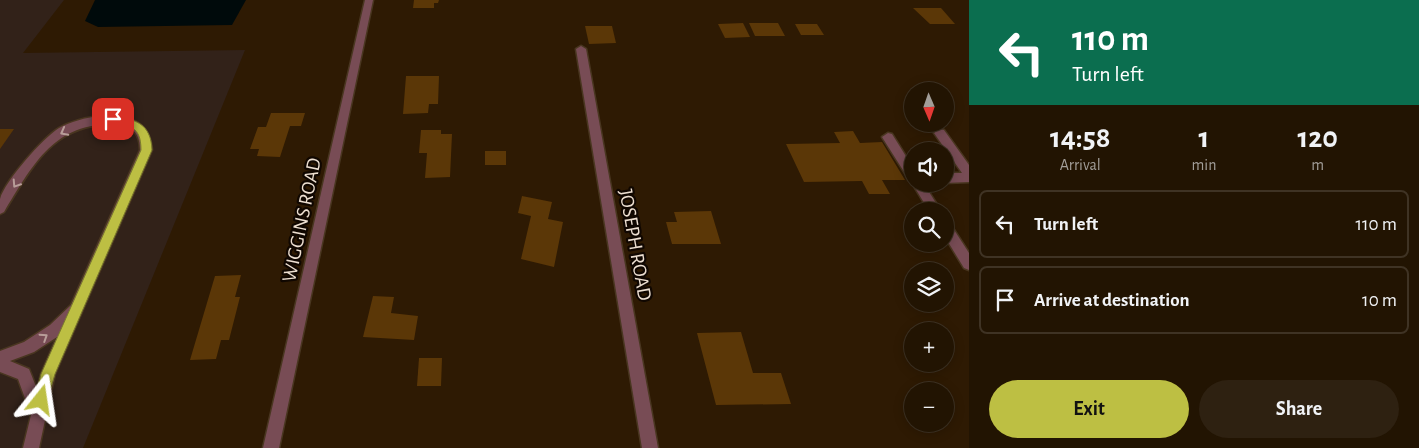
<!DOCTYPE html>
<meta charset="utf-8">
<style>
:root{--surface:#221402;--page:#2e2111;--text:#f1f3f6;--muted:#a29e99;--line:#3f3324;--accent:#bdbf43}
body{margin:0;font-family:"Alegreya Sans",sans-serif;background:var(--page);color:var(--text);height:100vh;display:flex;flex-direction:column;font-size:19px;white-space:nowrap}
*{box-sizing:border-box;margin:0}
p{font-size:16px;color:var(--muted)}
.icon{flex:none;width:28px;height:28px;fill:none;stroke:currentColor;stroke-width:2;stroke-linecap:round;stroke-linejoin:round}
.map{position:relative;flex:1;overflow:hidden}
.panel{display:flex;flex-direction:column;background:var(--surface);width:450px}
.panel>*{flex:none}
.banner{background:#0b6e4f;color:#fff;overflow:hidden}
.needle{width:32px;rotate:178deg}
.controls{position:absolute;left:904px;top:82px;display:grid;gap:10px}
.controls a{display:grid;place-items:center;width:50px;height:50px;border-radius:50%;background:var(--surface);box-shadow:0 2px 12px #0003,0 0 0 1px var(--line);font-size:25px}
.pin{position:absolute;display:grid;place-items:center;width:42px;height:42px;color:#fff;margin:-21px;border-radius:10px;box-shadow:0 2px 8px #0006}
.me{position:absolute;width:55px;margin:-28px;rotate:15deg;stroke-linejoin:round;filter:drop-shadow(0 0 4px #0008)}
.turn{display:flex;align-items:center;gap:18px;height:105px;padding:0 20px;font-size:22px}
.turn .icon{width:65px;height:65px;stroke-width:2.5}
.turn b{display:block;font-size:35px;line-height:42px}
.eta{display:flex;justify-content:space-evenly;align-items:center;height:85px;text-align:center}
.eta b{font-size:30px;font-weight:700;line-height:35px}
.cta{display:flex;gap:10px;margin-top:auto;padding:10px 20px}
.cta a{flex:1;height:58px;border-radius:30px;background:var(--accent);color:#111;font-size:20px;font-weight:700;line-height:58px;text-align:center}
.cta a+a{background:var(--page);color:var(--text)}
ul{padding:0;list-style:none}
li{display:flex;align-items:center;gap:15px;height:68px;margin:0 10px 8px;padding:0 10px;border:2px solid var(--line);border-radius:8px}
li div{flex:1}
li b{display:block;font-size:19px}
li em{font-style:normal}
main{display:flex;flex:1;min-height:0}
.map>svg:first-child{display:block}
.education{fill:#322219}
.water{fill:#000a0b}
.building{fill:#5b3707}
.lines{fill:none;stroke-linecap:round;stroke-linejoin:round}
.minor-casing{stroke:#493620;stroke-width:3}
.minor{fill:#784c55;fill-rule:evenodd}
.oneway{stroke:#b89d99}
.route{fill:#bdbf43;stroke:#7b7c2c}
.labels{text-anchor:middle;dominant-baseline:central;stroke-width:4.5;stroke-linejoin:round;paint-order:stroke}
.street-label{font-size:20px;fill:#eddfd1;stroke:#100701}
</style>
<main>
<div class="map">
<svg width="969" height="448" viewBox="0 0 969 448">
<rect width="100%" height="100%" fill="#2e1a03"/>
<path class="education" d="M 0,0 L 64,0 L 23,53 L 245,50 L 83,448 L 0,448 Z"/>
<path class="water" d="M 95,0 L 246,0 L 232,25 L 98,27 L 85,21 Z"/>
<g class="building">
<path d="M 414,0 L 439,0 L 438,3 L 434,3 L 434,8 L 413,8 Z"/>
<path d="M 913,8 L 941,8 L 955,24 L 930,24 Z"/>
<path d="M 743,23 L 750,37 L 725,38 L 718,24 Z"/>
<path d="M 749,23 L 778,23 L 785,36 L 755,36 Z"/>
<path d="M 795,24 L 817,24 L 824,35 L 801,35 Z"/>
<path d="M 585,26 L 612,26 L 616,43 L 589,44 Z"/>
<path d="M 406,76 L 439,76 L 438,104 L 429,104 L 428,113 L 403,114 Z"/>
<path d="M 271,113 L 305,113 L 301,126 L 290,126 L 280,157 L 257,156 L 259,149 L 250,149 L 258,127 L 266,127 Z"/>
<path d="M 0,129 L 14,129 L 0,149 Z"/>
<path d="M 421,130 L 441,130 L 441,134 L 452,134 L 450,177 L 425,178 L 427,153 L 419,153 Z"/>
<path d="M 853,131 L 860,143 L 882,142 L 905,180 L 882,180 L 890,194 L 869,194 L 862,181 L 804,182 L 786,144 L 840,143 L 834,132 Z"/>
<rect x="485" y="151" width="21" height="14"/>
<path d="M 522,196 L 552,202 L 548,219 L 563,222 L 554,267 L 521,259 L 531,216 L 518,213 Z"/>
<path d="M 711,211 L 721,244 L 672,244 L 666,222 L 677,222 L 674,212 Z"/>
<path d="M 241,275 L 235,297 L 240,297 L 229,340 L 221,340 L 216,359 L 190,360 L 215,276 Z"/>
<path d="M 373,296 L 394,297 L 391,313 L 418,316 L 414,340 L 363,337 Z"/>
<path d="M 741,332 L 753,373 L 781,373 L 791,404 L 716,405 L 697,333 Z"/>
<path d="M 419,358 L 442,358 L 441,386 L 417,386 Z"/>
</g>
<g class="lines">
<defs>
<g id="minor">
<path d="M 365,0 L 373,0 L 279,448 L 263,448 Z"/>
<path d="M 581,46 L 586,49 L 658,448 L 642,448 L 576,49 Z"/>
<path d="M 99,116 C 126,117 149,117 152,150 L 55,374 L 39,448 L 23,448 L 31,415 L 18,379 L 0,372 L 0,351 L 24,342 L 50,325 L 71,305 L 140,150 C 140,135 134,126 118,125 C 55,120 33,165 4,212 L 0,214 C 0,209 0,203 0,199 C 5,181 43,138 59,128 C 72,121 85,118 99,116 ZM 57,337 L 41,374 L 37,389 L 29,369 L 10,361 L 34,352 Z"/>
<path d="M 940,129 L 944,130 L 969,165 L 969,182 L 945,183 L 945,173 L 962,173 L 934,133 Z"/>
<path d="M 888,133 L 892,134 L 912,166 L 912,179 L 908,178 L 882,137 Z"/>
<path d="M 912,183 L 924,184 L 941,211 L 929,211 Z"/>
<path d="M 945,221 L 949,222 L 969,253 L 969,270 L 964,268 L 945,237 Z"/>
</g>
</defs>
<use href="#minor" class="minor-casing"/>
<use href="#minor" class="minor"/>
</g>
<defs><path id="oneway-chevron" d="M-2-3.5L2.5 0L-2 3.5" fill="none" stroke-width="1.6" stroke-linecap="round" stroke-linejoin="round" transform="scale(1.25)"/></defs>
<g class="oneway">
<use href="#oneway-chevron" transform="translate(64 132) rotate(152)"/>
<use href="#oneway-chevron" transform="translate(16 184) rotate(123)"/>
<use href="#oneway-chevron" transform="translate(44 337) rotate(-33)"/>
</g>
<path class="route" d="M 113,116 C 136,119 151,124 152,150 L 55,374 L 46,405 L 41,407 L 36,405 L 34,400 L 41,374 L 141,150 C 141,125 129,127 110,121 L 108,119 Z"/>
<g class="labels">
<g class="street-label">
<text transform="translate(302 220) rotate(-78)">WIGGINS ROAD</text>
<text transform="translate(635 245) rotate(80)">JOSEPH ROAD</text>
</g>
</g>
</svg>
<div class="controls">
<a><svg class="needle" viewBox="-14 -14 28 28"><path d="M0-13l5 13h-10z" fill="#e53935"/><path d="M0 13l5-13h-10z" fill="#a29e99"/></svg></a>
<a><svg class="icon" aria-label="sound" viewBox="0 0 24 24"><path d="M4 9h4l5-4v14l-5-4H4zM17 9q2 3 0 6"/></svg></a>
<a><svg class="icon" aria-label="search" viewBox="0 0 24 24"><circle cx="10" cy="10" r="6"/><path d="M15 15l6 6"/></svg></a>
<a><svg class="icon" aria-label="layers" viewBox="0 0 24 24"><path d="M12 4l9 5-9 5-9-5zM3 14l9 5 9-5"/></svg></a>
<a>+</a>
<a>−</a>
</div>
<div class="pin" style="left:113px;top:119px;background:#d93025"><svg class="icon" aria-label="arrive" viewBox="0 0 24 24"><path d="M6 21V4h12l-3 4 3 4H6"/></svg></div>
<svg class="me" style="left:41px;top:400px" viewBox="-20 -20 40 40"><path d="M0-17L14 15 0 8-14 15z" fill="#bdbf43" stroke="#fff" stroke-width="4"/></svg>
</div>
<section class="panel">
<div class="banner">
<div class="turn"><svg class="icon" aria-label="left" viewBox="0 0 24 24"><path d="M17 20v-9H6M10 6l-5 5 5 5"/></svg><div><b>110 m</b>Turn left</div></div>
</div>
<div class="eta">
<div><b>14:58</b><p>Arrival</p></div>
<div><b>1</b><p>min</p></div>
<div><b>120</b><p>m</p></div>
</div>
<ul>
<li><svg class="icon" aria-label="left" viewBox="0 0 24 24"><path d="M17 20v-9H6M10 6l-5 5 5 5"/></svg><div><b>Turn left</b></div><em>110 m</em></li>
<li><svg class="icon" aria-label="arrive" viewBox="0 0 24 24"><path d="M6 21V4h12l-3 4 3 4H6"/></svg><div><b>Arrive at destination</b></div><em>10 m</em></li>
</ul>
<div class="cta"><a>Exit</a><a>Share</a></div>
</section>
</main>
